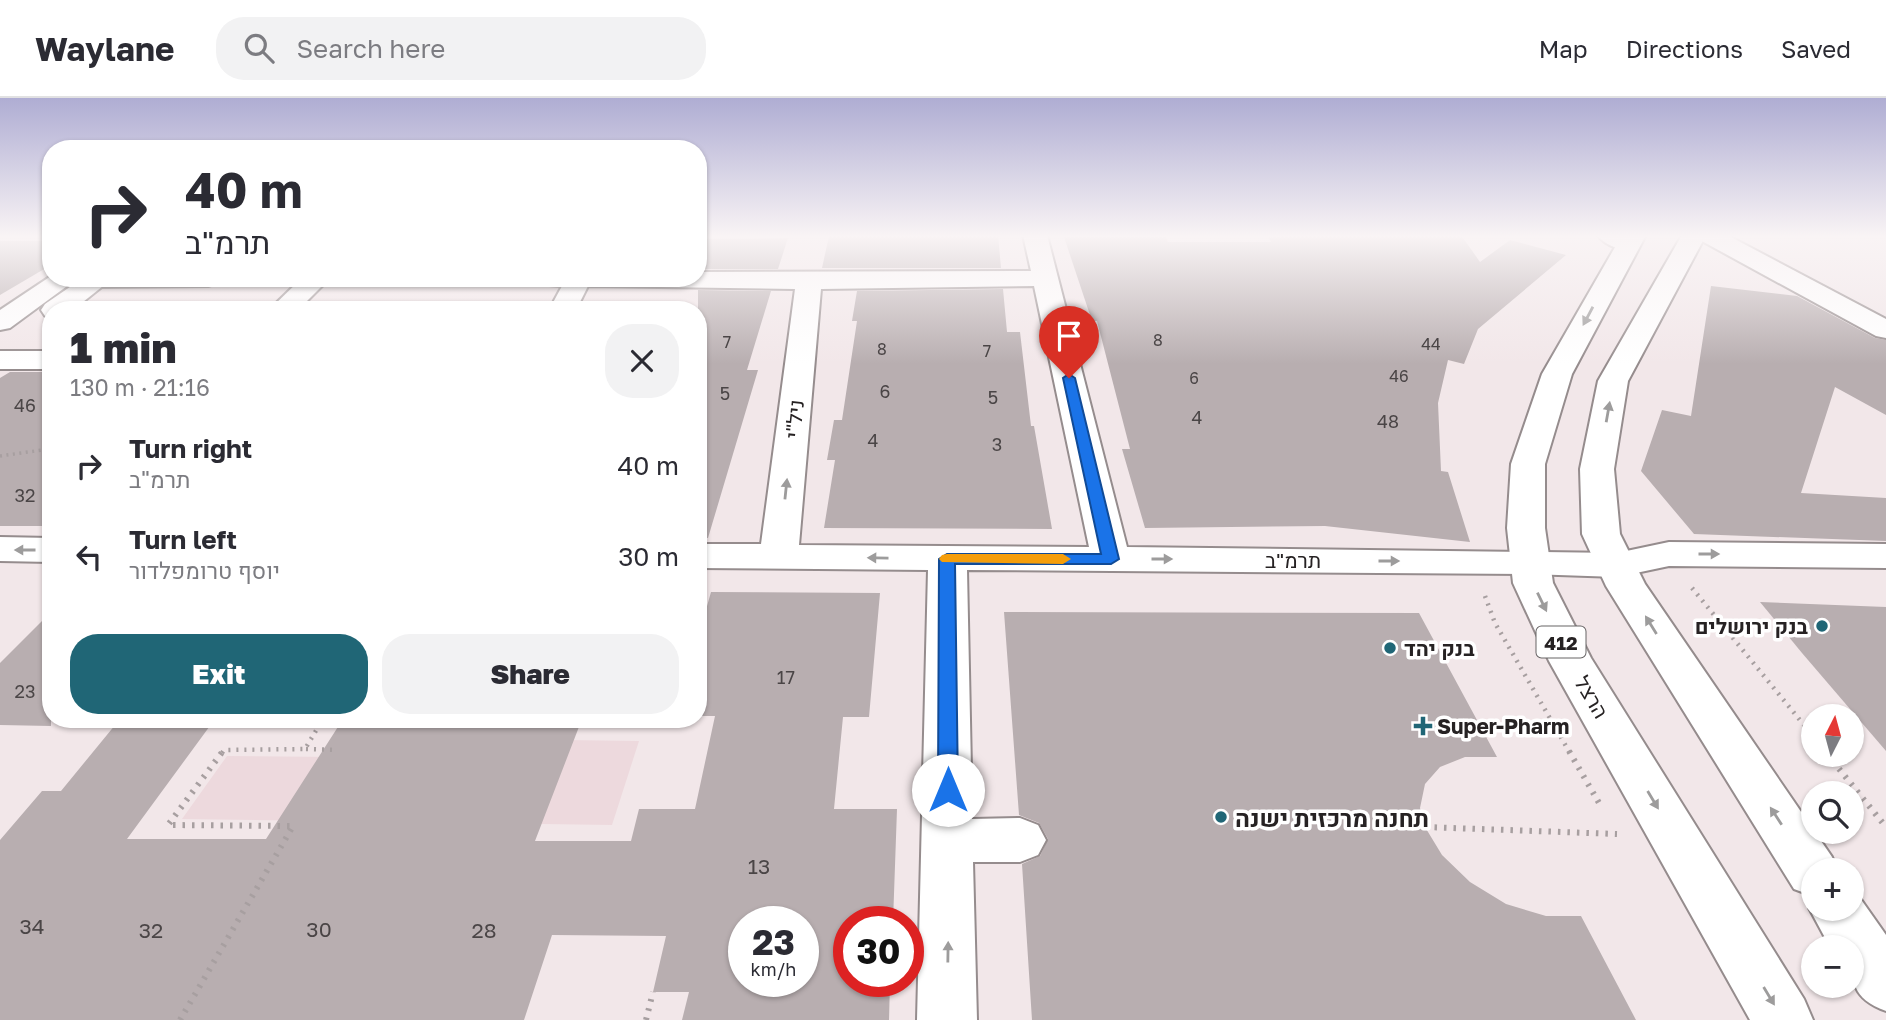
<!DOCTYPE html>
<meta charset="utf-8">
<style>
:root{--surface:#fff;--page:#f2f2f3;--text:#2b2b33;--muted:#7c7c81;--line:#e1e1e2;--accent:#206676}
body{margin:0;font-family:"Golos Text",Heebo,sans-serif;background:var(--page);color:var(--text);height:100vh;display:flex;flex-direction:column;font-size:26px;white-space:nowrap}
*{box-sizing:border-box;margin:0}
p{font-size:23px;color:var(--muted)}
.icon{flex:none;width:38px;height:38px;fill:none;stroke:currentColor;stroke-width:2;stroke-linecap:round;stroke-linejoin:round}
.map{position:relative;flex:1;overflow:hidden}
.side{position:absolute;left:42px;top:203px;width:665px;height:427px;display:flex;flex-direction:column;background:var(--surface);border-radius:28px;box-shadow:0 2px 5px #0004}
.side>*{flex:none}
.hud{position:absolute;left:42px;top:42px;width:665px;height:147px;border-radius:28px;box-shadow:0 2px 5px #0004;background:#fff;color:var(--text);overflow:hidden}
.needle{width:46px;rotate:6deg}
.buttons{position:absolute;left:1801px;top:606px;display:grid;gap:14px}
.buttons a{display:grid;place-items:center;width:63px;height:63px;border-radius:50%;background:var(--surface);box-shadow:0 2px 5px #0004;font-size:35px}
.speed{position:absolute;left:728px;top:808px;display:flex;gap:14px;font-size:35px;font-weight:700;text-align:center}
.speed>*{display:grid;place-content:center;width:91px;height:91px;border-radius:50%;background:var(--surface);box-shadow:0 2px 5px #0004;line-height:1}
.speed small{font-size:18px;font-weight:400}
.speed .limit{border:10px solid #d22;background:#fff;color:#111}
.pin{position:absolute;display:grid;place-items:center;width:60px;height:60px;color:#fff;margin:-72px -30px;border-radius:50% 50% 50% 0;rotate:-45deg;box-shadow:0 0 7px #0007}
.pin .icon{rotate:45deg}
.me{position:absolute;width:77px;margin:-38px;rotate:0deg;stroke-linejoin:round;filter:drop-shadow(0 0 5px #0008)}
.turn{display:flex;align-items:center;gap:24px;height:147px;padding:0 28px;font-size:32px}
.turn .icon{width:91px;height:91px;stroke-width:2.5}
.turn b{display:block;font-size:49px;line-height:60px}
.round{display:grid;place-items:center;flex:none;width:74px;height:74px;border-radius:28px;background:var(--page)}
.head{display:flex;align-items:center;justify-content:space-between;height:119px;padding:0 28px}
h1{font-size:42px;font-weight:800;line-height:52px}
.cta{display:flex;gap:14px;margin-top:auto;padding:14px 28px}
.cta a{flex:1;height:80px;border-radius:28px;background:var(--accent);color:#fff;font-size:28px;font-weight:800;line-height:80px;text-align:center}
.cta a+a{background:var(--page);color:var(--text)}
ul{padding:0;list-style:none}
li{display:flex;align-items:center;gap:21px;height:91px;padding:0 28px}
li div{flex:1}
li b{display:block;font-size:26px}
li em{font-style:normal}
header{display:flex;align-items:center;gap:42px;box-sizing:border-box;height:98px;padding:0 35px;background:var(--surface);border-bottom:2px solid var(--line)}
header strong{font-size:33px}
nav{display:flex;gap:38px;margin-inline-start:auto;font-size:24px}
.search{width:490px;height:63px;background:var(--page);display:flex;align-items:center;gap:18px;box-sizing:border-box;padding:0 24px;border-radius:28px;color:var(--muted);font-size:26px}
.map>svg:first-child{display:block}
.built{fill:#edd9dd}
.building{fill:#b8aeb0;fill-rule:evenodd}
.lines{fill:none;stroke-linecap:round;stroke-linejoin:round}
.minor-casing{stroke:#958c8d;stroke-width:4}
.major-casing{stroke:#958c8d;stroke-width:4}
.path-far2{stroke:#a79fa0;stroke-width:3.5;stroke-dasharray:2 4.5;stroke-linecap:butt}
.path-far1{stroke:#a79fa0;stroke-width:4.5;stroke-dasharray:2 6;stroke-linecap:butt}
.path{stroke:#a79fa0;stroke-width:6;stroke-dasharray:2.5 7;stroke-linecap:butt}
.minor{fill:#fff;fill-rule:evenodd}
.major{fill:#fff;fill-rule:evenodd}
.oneway{fill:#9d9c9c}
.route{fill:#1a73e8;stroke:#114b97;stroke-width:2}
.slow{fill:#f59e0b}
.poi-dot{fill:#206676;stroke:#fff;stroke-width:2.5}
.labels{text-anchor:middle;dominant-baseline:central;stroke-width:7;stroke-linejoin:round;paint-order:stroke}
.far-number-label{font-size:16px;fill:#4a4546}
.number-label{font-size:18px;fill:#4a4546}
.shield{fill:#fff;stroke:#676465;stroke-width:2}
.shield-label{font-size:19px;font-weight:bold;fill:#262223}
.street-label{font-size:21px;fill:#262223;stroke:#fff}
.poi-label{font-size:21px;font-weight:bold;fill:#262223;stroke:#fff;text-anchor:start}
.near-number-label{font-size:21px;fill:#4a4546}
.near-poi-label{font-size:24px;font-weight:bold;fill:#262223;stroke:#fff;text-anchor:start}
</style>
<header>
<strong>Waylane</strong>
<div class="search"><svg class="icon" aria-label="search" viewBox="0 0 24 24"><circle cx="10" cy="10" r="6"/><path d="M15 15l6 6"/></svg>Search here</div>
<nav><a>Map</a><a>Directions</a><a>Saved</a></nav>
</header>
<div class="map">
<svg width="1886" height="922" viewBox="0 0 1886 922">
<rect width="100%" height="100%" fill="#f2e7e9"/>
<path class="built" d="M 345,639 L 639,643 L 612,727 L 182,721 L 227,658 L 335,659 Z"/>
<g class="building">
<path d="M 998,137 L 1001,170 L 822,170 L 829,138 Z"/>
<path d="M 1394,137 L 1461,137 L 1480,164 L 1510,142 L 1566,157 L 1478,231 L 1464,266 L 1448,262 L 1438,305 L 1441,373 L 1448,374 L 1470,444 L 1325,428 L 1145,430 L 1122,351 L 1130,351 L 1097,223 L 1092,223 L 1064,139 L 1166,139 L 1168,144 L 1271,144 L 1268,139 Z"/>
<path d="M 788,140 L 778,171 L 698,171 L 698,141 Z"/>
<path d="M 0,143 L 51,143 L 51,167 L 0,197 Z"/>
<path d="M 1711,188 L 1797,198 L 1875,240 L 1886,242 L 1886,317 L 1835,289 L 1801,395 L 1886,400 L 1886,443 L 1694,436 L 1641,373 L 1662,312 L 1691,318 Z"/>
<path d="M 1003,191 L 1007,234 L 1020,234 L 1031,328 L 1034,328 L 1052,431 L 824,430 L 835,362 L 827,362 L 834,322 L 842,322 L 857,223 L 852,223 L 857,193 Z"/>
<path d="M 698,192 L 771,193 L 747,272 L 758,272 L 708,440 L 698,439 Z"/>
<path d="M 10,274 L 51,274 L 51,428 L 0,428 L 0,280 Z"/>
<path d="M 711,494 L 880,495 L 869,619 L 843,619 L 834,711 L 897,711 L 893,824 L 849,824 L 849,884 L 890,884 L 889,922 L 682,922 L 689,894 L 653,894 L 666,838 L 552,837 L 524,922 L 0,922 L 0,742 L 42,693 L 61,693 L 120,621 L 215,621 L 127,741 L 266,741 L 343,621 L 582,621 L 535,743 L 631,743 L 639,711 L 695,711 L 715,618 L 698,618 L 698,540 ZM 744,824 L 803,824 L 803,884 L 744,884 Z"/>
<path d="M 1760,504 L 1886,509 L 1886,653 L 1802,555 Z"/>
<path d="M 51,514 L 51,628 L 0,627 L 0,565 Z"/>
<path d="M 1004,514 L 1419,515 L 1497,659 L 1465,659 L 1440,669 L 1425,686 L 1420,710 L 1425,729 L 1442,757 L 1470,784 L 1506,806 L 1546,818 L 1581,818 L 1636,922 L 1032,922 L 1022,766 L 1040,758 L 1048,741 L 1039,725 L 1019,717 Z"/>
</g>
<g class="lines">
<defs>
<g id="minor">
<path d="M 1023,137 L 1047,137 L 1127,449 L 1617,455 L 1669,444 L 1886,446 L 1886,470 L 1669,468 L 1617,479 L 1529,476 L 967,472 L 972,721 L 1020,720 L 1038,727 L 1046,742 L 1038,757 L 1020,764 L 973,764 L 977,922 L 917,922 L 928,472 L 698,470 L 698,446 L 761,446 L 795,191 L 588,188 L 576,212 L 549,212 L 562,188 L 523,185 L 519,180 L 698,180 L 698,174 L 1031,173 ZM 1034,188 L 1089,449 L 799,447 L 821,191 Z"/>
<path d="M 1597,137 L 1628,137 L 1639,146 L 1636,151 C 1622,154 1606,148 1597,137 Z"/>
<path d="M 1696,137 L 1727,137 L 1886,221 L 1886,240 L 1876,238 L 1700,142 Z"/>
<path d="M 87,180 L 221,180 L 217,185 L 208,188 L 99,189 L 90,186 Z"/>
<path d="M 302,180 L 330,180 L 298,212 L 269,212 Z"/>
<rect x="0" y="253" width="51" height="18"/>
<path d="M 0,439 L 51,440 L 51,464 L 0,463 Z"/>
</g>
<g id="major">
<path d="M 1622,137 L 1646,137 L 1572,276 L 1545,366 L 1545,430 L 1553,485 L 1591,560 L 1804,901 L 1813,922 L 1750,922 L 1549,563 L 1513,485 L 1507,430 L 1511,366 L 1542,276 Z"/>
<path d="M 1682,137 L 1706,137 L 1628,283 L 1614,371 L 1620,436 L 1645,486 L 1832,759 L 1838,772 L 1813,772 L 1813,798 L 1794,791 L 1606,488 L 1582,436 L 1580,371 L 1598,283 Z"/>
<path d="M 51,178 L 51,180 L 78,180 L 10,230 L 0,232 L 0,212 Z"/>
<path d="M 83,180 L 113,180 L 73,212 L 51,212 L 51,219 L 45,218 L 41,212 L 45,206 Z"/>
<path d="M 1852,791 L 1855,793 L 1886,837 L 1886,913 C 1851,900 1852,884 1852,849 L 1830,849 L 1809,810 L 1813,801 L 1813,810 L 1852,810 Z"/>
</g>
</defs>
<use href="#minor" class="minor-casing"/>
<use href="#major" class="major-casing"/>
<path class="path-far2" d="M 0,358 L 42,352 L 51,347"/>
<g class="path-far1">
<path d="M 1692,490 L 1813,638"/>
<path d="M 1485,498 L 1495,525 L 1570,655"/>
<path d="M 306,651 L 338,652"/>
<path d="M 222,655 L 224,652 L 305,651 L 323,621"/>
</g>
<g class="path">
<path d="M 1569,653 L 1599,705"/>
<path d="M 1827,656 L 1886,729"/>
<path d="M 1425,729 L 1617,736"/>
<path d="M 180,922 L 293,728 L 168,727 L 223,653"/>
<path d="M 646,922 L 653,894"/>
</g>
<use href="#minor" class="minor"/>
<use href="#major" class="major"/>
</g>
<defs><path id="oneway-solid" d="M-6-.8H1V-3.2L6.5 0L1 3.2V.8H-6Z" transform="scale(1.75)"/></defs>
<g class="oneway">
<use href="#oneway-solid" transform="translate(1588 218) rotate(118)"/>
<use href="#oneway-solid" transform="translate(1608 314) rotate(-80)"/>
<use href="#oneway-solid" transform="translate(786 391) rotate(-84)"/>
<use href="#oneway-solid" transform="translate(25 452) rotate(-180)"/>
<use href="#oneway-solid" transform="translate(1709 456)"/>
<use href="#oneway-solid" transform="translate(878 460) rotate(-179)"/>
<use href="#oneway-solid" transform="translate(1162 461)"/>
<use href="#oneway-solid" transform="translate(1389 463)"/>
<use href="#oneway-solid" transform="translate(1542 504) rotate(64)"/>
<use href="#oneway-solid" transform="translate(1651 527) rotate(-122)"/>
<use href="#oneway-solid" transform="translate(1653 702) rotate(59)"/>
<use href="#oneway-solid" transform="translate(1776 718) rotate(-123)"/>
<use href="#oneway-solid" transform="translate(948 854) rotate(-89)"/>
<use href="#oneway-solid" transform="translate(1769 898) rotate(59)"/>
</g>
<linearGradient id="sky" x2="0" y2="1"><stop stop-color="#afadd3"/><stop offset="0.52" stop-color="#f9f4f5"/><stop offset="1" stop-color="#f9f4f5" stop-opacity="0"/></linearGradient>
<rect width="1886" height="266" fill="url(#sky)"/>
<path class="route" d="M 1069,276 L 1075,280 L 1119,461 L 1111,466 L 955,466 L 958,692 L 955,697 L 948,700 L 941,697 L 938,692 L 939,461 L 947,456 L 1101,456 L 1063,280 Z"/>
<path class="slow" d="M 947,456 L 1063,456 L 1071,461 L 1063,466 L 942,464 L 939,461 L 942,457 Z"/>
<g class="poi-dot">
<circle cx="1822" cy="528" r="7"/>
<circle cx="1390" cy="550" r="7"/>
<path d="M1419.5 617.5h7v7h7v7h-7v7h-7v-7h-7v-7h7z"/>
<circle cx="1221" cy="719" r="7"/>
</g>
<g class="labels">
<g class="far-number-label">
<text x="1158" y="242">8</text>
<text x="727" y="244">7</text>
<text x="1431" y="246">44</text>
<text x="882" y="251">8</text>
<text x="987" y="253">7</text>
<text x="1399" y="278">46</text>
<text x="1194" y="280">6</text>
</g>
<g class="number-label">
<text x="885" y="293">6</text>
<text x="725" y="295">5</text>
<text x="993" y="299">5</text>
<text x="25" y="307">46</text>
<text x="1197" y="319">4</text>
<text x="1388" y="323">48</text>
<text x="873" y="342">4</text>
<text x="997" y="346">3</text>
<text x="25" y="397">32</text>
<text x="786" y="579">17</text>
<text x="25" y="593">23</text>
</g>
<rect class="shield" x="1536.5" y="528.5" width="49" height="31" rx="5"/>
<g class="shield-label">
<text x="1561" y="544">412</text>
</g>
<g class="street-label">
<text transform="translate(794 321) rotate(-84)">ניל"י</text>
<text x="1293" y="462">תרמ"ב</text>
<text transform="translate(1592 599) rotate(59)">הרצל</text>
</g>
<g class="poi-label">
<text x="1808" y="528" text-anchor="end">בנק ירושלים</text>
<text x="1404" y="550">בנק יהד</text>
<text x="1437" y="628">Super-Pharm</text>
</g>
<g class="near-number-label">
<text x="759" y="768">13</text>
<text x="32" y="828">34</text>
<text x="319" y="831">30</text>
<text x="151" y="832">32</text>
<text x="484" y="832">28</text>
</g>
<g class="near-poi-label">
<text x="1235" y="719">תחנה מרכזית ישנה</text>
</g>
</g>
</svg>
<div class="buttons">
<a><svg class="needle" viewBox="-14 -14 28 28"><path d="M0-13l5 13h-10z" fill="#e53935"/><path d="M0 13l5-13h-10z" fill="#7c7c81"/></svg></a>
<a><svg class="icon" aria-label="search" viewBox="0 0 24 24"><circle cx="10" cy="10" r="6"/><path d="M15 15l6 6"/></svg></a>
<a>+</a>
<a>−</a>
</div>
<div class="speed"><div>23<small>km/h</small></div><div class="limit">30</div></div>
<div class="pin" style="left:1069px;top:280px;background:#d93025"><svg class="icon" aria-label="arrive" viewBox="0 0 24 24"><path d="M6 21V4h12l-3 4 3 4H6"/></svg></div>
<svg class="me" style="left:948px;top:692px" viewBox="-20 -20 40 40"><circle r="19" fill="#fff"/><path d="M0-13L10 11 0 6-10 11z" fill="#1a73e8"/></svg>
<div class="hud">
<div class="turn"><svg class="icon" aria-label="right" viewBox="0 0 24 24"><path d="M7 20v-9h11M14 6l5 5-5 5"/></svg><div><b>40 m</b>תרמ&quot;ב</div></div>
</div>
<section class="side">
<div class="head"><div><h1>1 min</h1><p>130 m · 21:16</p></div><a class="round"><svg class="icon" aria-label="close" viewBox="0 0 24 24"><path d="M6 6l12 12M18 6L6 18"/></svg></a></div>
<ul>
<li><svg class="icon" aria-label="right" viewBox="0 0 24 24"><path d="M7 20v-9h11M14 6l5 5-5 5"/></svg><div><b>Turn right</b><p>תרמ&quot;ב</p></div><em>40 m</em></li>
<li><svg class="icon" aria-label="left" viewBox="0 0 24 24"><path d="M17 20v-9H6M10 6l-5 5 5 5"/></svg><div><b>Turn left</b><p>יוסף טרומפלדור</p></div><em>30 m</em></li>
</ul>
<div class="cta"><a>Exit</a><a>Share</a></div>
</section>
</div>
